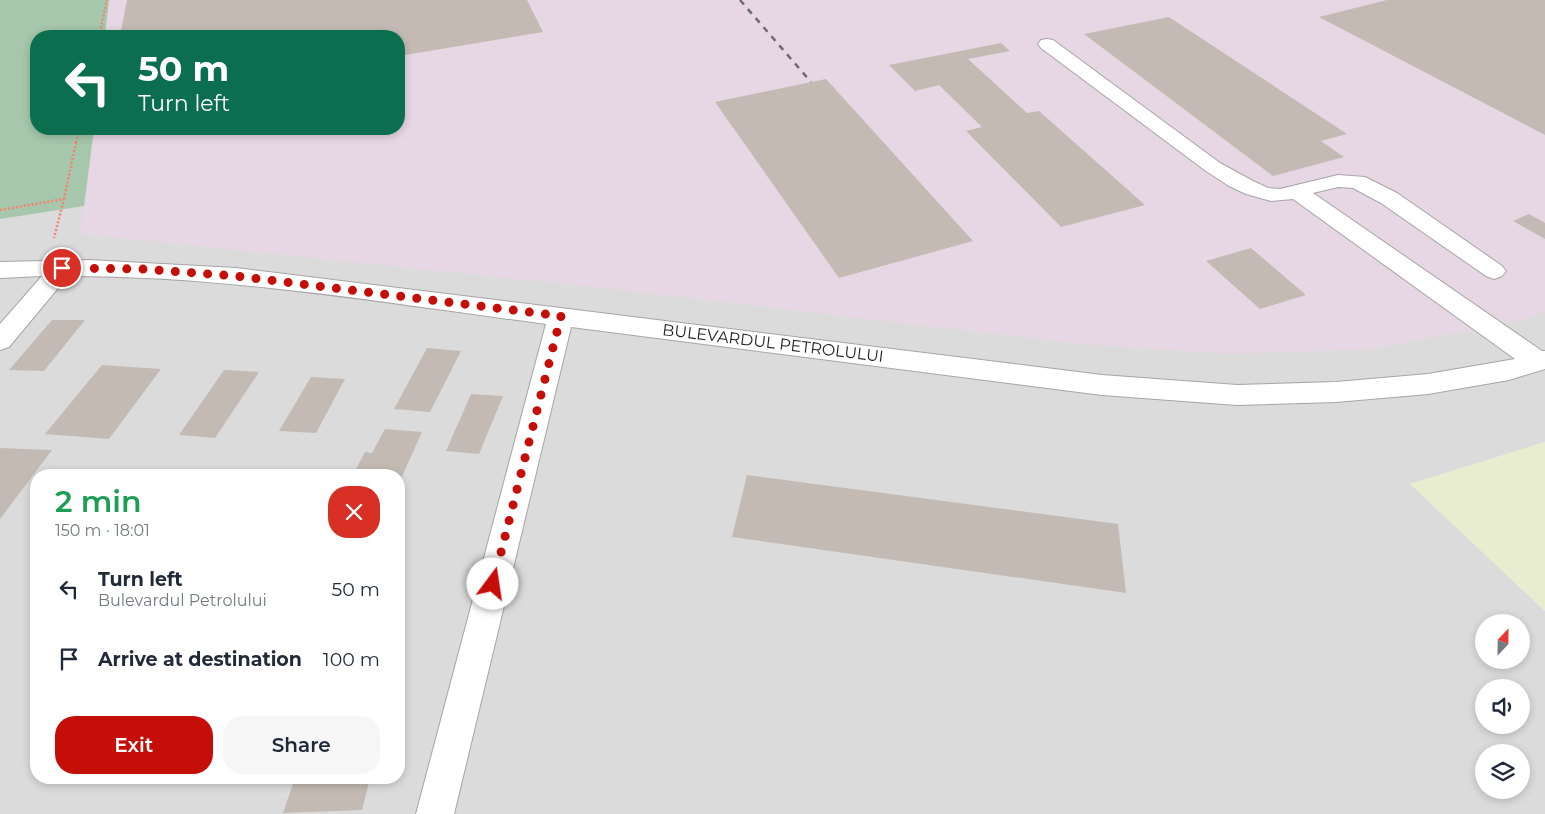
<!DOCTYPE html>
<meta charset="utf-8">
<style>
:root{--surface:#fff;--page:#f6f6f7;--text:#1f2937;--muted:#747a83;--accent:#c50e07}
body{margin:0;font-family:Montserrat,sans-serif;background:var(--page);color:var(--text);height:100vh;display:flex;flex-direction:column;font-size:19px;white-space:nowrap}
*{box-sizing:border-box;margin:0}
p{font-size:16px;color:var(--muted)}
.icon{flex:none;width:28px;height:28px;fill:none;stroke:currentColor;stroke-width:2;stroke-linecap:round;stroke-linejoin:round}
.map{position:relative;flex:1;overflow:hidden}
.panel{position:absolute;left:30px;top:469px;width:375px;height:315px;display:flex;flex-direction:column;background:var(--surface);border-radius:20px;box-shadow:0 2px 8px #0003}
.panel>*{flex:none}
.banner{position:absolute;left:30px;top:30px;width:375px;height:105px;border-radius:20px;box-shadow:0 2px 8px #0003;background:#0b6e4f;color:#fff;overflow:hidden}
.needle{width:32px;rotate:22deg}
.fabs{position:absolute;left:1475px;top:614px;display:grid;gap:10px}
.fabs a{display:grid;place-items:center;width:55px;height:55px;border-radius:50%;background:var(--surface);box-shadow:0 2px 8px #0003;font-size:25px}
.pin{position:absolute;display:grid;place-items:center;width:42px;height:42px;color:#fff;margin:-21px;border:2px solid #fff;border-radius:50%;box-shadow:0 1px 5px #0007}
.me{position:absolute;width:55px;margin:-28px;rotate:14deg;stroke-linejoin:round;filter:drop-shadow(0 0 4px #0008)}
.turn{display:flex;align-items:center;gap:18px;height:105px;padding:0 25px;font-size:22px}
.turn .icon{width:65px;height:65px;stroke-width:2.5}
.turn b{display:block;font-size:35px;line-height:42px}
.round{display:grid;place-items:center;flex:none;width:52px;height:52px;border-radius:20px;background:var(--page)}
.summary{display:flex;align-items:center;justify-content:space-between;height:85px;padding:0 25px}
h1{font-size:30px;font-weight:600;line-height:38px;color:#1e9e55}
.cta{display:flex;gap:10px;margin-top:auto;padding:10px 25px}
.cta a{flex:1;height:58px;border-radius:20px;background:var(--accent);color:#fff;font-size:20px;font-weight:600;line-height:58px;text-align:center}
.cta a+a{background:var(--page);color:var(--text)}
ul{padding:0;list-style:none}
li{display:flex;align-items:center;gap:15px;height:70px;padding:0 25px}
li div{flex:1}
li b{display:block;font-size:19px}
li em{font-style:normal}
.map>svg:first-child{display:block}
.residential{fill:#dcdbdb;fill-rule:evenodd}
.industrial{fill:#e7d6e3}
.farmland{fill:#e9edd0}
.cemetery{fill:#a6c7ac}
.building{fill:#c3bbb3}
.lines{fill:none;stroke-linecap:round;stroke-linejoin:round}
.minor-casing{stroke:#a5a5a5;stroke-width:2}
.path-far1{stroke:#f5826e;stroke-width:2;stroke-dasharray:2 2;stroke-linecap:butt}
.path{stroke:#f5826e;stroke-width:2.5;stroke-dasharray:2 2;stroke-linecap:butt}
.minor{fill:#fff;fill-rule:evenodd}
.rail{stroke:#6c6c6c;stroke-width:2.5;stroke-dasharray:6 6;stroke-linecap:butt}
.route{stroke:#c50e07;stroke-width:9;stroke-dasharray:0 16.2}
.labels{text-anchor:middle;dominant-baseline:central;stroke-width:4;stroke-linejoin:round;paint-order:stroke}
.street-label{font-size:16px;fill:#1e1e1e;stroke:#fff}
</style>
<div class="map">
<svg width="1545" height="814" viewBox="0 0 1545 814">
<rect width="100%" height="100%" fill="#eeebe4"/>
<path class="residential" d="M 0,0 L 1545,0 L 1545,442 L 1411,484 L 1545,611 L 1545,814 L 0,814 ZM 36,36 L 399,36 L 399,129 L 36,129 ZM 36,475 L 399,475 L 399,778 L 36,778 ZM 1484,622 L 1521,622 L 1521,660 L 1484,660 ZM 1484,688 L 1521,688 L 1521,725 L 1484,725 ZM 1484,752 L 1521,752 L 1521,790 L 1484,790 Z"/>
<path class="industrial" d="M 107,0 L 1545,0 L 1545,312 L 1522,320 L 1372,349 L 1229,354 L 1079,344 L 596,287 L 80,234 L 93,129 L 399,129 L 399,36 L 103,36 Z"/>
<path class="farmland" d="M 1545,442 L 1545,611 L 1410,484 Z"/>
<path class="cemetery" d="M 0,0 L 109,0 L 105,36 L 36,36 L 36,129 L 94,129 L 84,206 L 0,219 Z"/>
<g class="building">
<path d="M 127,0 L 527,0 L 543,32 L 399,56 L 399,36 L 120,36 Z"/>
<path d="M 1387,0 L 1545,0 L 1545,135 L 1319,17 Z"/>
<path d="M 1169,17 L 1347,134 L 1321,141 L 1344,157 L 1273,176 L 1084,34 Z"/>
<path d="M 1001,43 L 1010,51 L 968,59 L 1027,113 L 1039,111 L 1145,205 L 1061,227 L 966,131 L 982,127 L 939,85 L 915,91 L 889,65 Z"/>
<path d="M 826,79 L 973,241 L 839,278 L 715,102 Z"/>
<path d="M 1529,214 L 1545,223 L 1545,239 L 1513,221 Z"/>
<path d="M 1251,248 L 1306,295 L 1260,309 L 1206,261 Z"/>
<path d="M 52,320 L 85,320 L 44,371 L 9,370 Z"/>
<path d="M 427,348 L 461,351 L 430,412 L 394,409 Z"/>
<path d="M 102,365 L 161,369 L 109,439 L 45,434 Z"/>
<path d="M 224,370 L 259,372 L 215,438 L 179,435 Z"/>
<path d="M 311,377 L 345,379 L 316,433 L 279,431 Z"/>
<path d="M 471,394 L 503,396 L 479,454 L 446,451 Z"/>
<path d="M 385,429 L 422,432 L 399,483 L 399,475 L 353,475 L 365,452 L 372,453 Z"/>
<path d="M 0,448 L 52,450 L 0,519 Z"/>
<path d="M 747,475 L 1118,524 L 1126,593 L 732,537 Z"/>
<path d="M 295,778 L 370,778 L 362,810 L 283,813 Z"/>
</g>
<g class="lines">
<defs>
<path id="minor" d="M 1047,39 L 1053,40 L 1220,163 L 1253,181 L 1268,188 L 1280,189 L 1338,175 L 1365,177 L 1397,193 L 1502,266 L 1506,271 L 1502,276 L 1494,279 L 1486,276 L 1381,203 L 1353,188 L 1338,187 L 1313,193 L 1542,351 L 1545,351 L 1545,369 L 1509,380 L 1428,394 L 1336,402 L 1237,405 L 1102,395 L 571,327 L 454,814 L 416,814 L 546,324 C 388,303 229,276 68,276 L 9,347 L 0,350 L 0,324 L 42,276 L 0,278 L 0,262 L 89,260 L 236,268 L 1102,375 L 1237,385 L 1336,382 L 1428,374 L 1515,359 L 1293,199 L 1271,201 L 1246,194 L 1229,186 L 1206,171 L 1041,48 L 1038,44 L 1041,40 Z"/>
</defs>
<use href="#minor" class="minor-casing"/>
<g class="path-far1">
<path d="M 99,36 L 107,0"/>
<path d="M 76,143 L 79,129"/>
</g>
<g class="path">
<path d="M 64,199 L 76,142"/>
<path d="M 0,210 L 64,199 L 54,238"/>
</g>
<use href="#minor" class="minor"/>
<path class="rail" d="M 740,0 L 811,82"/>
</g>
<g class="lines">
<path class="route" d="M 62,268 L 142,269 L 236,276 L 561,316 L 493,584"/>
</g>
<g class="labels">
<g class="street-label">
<text transform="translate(773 343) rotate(7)">BULEVARDUL PETROLULUI</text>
</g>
</g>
</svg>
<div class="fabs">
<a><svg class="needle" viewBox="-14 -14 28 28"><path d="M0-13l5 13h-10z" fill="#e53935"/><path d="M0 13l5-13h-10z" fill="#747a83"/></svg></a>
<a><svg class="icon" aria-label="sound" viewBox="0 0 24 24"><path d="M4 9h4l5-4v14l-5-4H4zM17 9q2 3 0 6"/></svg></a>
<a><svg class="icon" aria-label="layers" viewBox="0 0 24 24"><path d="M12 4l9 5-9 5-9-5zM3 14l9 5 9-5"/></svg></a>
</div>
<div class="pin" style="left:62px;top:268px;background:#d93025"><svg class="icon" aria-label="arrive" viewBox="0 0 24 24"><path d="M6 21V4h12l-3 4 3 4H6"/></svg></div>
<svg class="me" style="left:493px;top:584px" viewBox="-20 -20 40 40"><circle r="19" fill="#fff"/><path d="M0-13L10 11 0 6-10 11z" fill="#c50e07"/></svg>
<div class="banner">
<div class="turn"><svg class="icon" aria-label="left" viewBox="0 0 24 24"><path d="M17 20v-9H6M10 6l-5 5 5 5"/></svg><div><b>50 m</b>Turn left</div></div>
</div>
<section class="panel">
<div class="summary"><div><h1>2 min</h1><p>150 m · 18:01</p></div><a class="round" style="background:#d93025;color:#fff"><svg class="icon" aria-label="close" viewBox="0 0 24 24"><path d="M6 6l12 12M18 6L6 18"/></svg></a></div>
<ul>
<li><svg class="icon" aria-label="left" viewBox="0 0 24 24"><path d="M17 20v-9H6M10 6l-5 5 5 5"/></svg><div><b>Turn left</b><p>Bulevardul Petrolului</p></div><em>50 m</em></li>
<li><svg class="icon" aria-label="arrive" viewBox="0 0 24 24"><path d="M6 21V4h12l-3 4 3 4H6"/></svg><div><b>Arrive at destination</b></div><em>100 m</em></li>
</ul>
<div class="cta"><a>Exit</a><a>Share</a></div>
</section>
</div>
